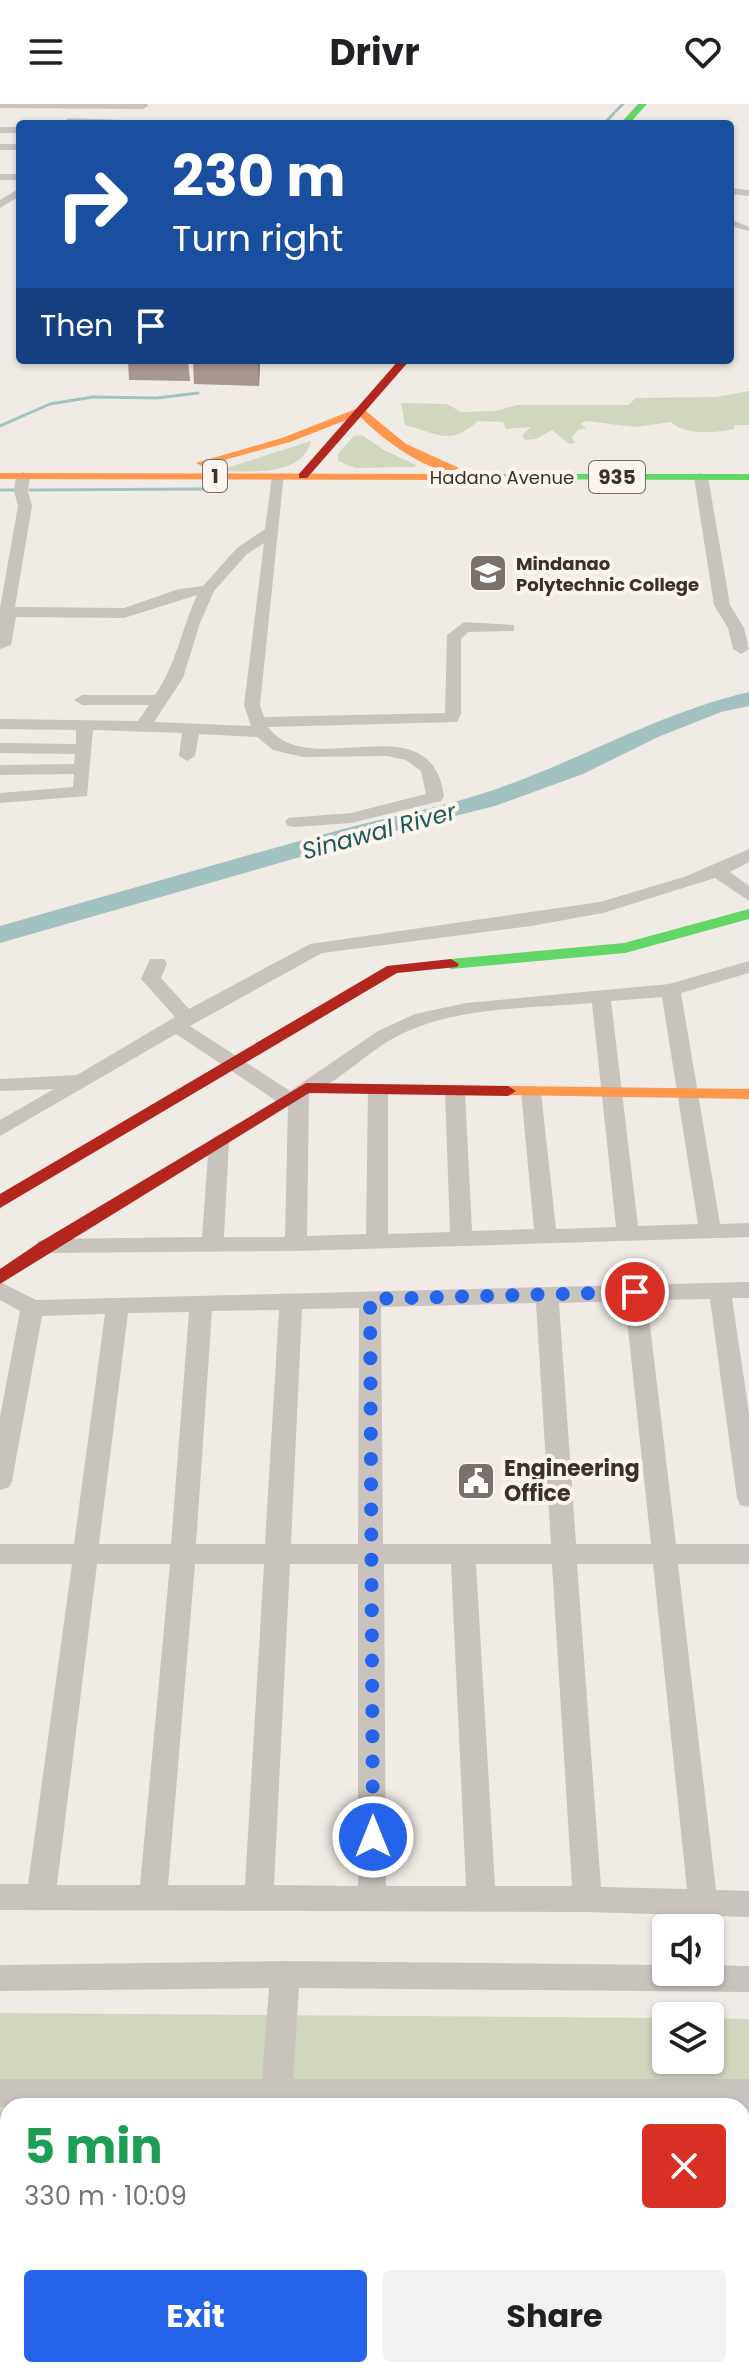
<!DOCTYPE html>
<meta charset="utf-8">
<style>
:root{--surface:#fff;--page:#f2f2f2;--text:#202124;--muted:#757577;--accent:#2563eb}
body{margin:0;font-family:Poppins,sans-serif;background:var(--page);color:var(--text);height:100vh;display:flex;flex-direction:column;font-size:30px;white-space:nowrap}
*{box-sizing:border-box;margin:0}
p{font-size:26px;color:var(--muted)}
.icon{flex:none;width:44px;height:44px;fill:none;stroke:currentColor;stroke-width:2;stroke-linecap:round;stroke-linejoin:round}
.map{position:relative;flex:1;overflow:hidden}
.sheet{position:absolute;left:0px;top:1994px;width:750px;height:280px;display:flex;flex-direction:column;background:var(--surface);border-radius:24px 24px 0 0;box-shadow:0 2px 6px #0004}
.sheet>*{flex:none}
.banner{position:absolute;left:16px;top:16px;width:718px;height:244px;border-radius:8px;box-shadow:0 2px 6px #0004;background:#1a4fa0;color:#fff;overflow:hidden}
.buttons{position:absolute;left:652px;top:1810px;display:grid;gap:16px}
.buttons a{display:grid;place-items:center;width:72px;height:72px;border-radius:8px;background:var(--surface);box-shadow:0 2px 6px #0004;font-size:40px}
.pin{position:absolute;display:grid;place-items:center;width:68px;height:68px;color:#fff;margin:-34px;border:4px solid #fff;border-radius:50%;box-shadow:0 2px 8px #0007}
.me{position:absolute;width:88px;margin:-44px;rotate:0deg;stroke-linejoin:round;filter:drop-shadow(0 0 6px #0008)}
.turn{display:flex;align-items:center;gap:28px;height:168px;padding:0 24px;font-size:36px}
.turn .icon{width:104px;height:104px;stroke-width:2.5}
.turn b{display:block;font-size:56px;line-height:68px}
.then{display:flex;align-items:center;height:76px;padding:0 24px;background:#0003;gap:16px;font-size:30px}
.round{display:grid;place-items:center;flex:none;width:84px;height:84px;border-radius:8px;background:var(--page)}
.head{display:flex;align-items:center;justify-content:space-between;height:136px;padding:0 24px}
h1{font-size:48px;font-weight:700;line-height:60px;color:#1e9e55}
.primary-button{display:flex;gap:16px;margin-top:auto;padding:16px 24px}
.primary-button a{flex:1;height:92px;border-radius:8px;background:var(--accent);color:#fff;font-size:32px;font-weight:700;line-height:92px;text-align:center}
.primary-button a+a{background:var(--page);color:var(--text)}
header{display:flex;justify-content:space-between;align-items:center;height:104px;padding:0 24px;background:var(--surface);font-size:36px;font-weight:700}
.map>svg:first-child{display:block}
.green{fill:#d1d6bf;fill-rule:evenodd}
.lines{fill:none;stroke-linecap:round;stroke-linejoin:round}
.stream{stroke:#a1c2c1;stroke-width:3}
.river{fill:#a1c2c1;fill-rule:evenodd}
.street{fill:#c9c3be;fill-rule:evenodd}
.fast{fill:#63d668;fill-rule:evenodd}
.slow{fill:#ff974d;fill-rule:evenodd}
.jam{fill:#b3261e;fill-rule:evenodd}
.wall{fill:#a89690}
.shaded-wall{fill:#887a75}
.route{stroke:#2563eb;stroke-width:14;stroke-dasharray:0 25.2}
.labels{text-anchor:middle;dominant-baseline:central;stroke-width:8;stroke-linejoin:round;paint-order:stroke}
.far-street-label{font-size:18px;fill:#3b302b;stroke:#fbf5ee}
.far-poi-label{font-size:18px;font-weight:bold;fill:#3b302b;stroke:#fbf5ee;text-anchor:start}
.shield{fill:#fbf5ee;stroke:#756b66;stroke-width:2}
.shield-label{font-size:20px;font-weight:bold;fill:#3b302b}
.poi-label{font-size:22px;font-weight:bold;fill:#3b302b;stroke:#fbf5ee;text-anchor:start}
.water-label{font-size:24px;font-style:italic;fill:#1f5a5e;stroke:#fbf5ee}
</style>
<header><svg class="icon" aria-label="menu" viewBox="0 0 24 24"><path d="M4 6h16M4 12h16M4 18h16"/></svg>Drivr<svg class="icon" aria-label="heart" viewBox="0 0 24 24"><path d="M12 20l-8-8c-3-5 5-10 8-4 3-6 11-1 8 4z"/></svg></header>
<div class="map">
<svg width="749" height="2274" viewBox="0 0 749 2274">
<rect width="100%" height="100%" fill="#f0ebe5"/>
<g class="green">
<path d="M 749,287 L 749,321 L 735,321 L 734,325 C 716,329 686,332 671,318 L 635,323 L 586,317 L 580,320 L 586,324 L 578,326 L 572,333 L 575,339 L 569,340 L 552,326 L 536,335 L 525,336 L 522,331 L 531,323 L 506,325 L 503,318 L 478,317 C 450,342 439,330 405,321 L 401,299 L 447,300 L 461,308 L 495,307 L 518,301 L 628,301 L 636,294 L 716,293 Z"/>
<path d="M 362,331 L 384,346 L 416,361 L 415,363 L 356,364 L 338,357 L 338,350 L 354,332 Z"/>
<path d="M 311,337 C 302,374 247,367 217,367 Z"/>
<path d="M 0,1909 L 666,1914 L 666,1956 L 710,1956 L 710,1914 L 749,1915 L 749,2274 L 0,2274 ZM 8,2002 L 742,2002 L 742,2266 L 8,2266 Z"/>
</g>
<g class="lines">
<g class="stream">
<path d="M 616,7 L 623,0"/>
<path d="M 604,20 L 614,9"/>
<path d="M 0,322 L 50,300 L 93,293 L 157,294 L 198,289"/>
<path d="M 0,386 L 14,386"/>
<path d="M 30,386 L 204,385"/>
</g>
<path class="river" d="M 749,588 L 749,602 L 721,608 L 658,633 L 583,670 L 495,702 L 363,735 L 0,839 L 0,822 C 114,790 229,756 343,725 C 388,713 434,705 478,691 C 571,662 654,610 749,588 Z"/>
<g class="street">
<path d="M 0,0 L 147,0 L 148,2 L 143,5 L 0,4 Z"/>
<path d="M 69,14 L 120,16 L 125,19 L 65,19 L 64,17 Z"/>
<rect x="0" y="23" width="20" height="6"/>
<rect x="0" y="40" width="20" height="6"/>
<rect x="0" y="70" width="20" height="6"/>
<path d="M 20,84 L 20,92 L 0,104 L 0,96 Z"/>
<path d="M 730,84 L 749,86 L 749,92 L 730,90 Z"/>
<path d="M 730,115 L 749,123 L 749,127 L 730,122 Z"/>
<path d="M 23,368 L 30,372 L 28,387 L 32,402 L 15,503 L 124,504 L 179,485 L 203,482 L 237,444 L 265,425 L 272,372 L 284,369 L 260,601 L 264,613 L 445,609 L 447,531 L 464,518 L 514,521 L 514,527 L 468,528 L 461,535 L 461,610 L 457,618 L 268,623 C 310,680 432,595 444,693 L 441,697 L 351,719 L 294,723 L 288,722 L 285,718 L 288,714 L 351,709 L 426,690 L 421,667 L 406,656 L 387,652 L 303,653 L 273,646 L 257,633 L 199,630 L 195,652 L 187,657 L 179,652 L 182,629 L 93,626 L 87,692 L 0,699 L 0,689 L 73,683 L 74,670 L 0,671 L 0,661 L 74,660 L 75,650 L 0,649 L 0,639 L 76,640 L 76,626 L 0,625 L 0,615 L 138,617 L 149,601 L 82,601 L 74,596 L 82,591 L 155,591 C 176,561 182,524 197,491 L 124,514 L 16,513 L 11,541 L 0,545 L 0,504 L 18,402 L 14,387 L 16,372 ZM 264,439 L 244,601 L 251,622 L 154,618 L 183,574 L 200,519 L 214,487 L 247,450 Z"/>
<path d="M 701,369 L 708,373 L 730,501 L 744,524 L 749,545 L 741,550 L 733,545 L 728,524 L 714,501 L 694,373 Z"/>
<path d="M 749,745 L 749,758 L 730,768 L 749,782 L 749,797 L 715,774 L 603,809 L 531,822 L 322,849 L 190,922 L 290,987 L 378,927 L 415,910 L 466,899 L 669,880 L 749,857 L 749,869 L 681,889 L 720,1120 L 749,1119 L 749,1133 L 296,1147 L 46,1149 L 38,1147 L 35,1142 L 38,1137 L 46,1135 L 202,1133 L 209,1037 L 219,1030 L 229,1037 L 224,1133 L 285,1133 L 288,1001 L 281,1000 L 176,930 L 0,1032 L 0,1016 L 54,985 L 0,987 L 0,975 L 77,971 L 175,913 L 141,875 L 150,855 L 164,855 L 167,859 L 161,874 L 189,905 L 310,840 L 600,798 L 684,773 ZM 662,893 L 698,1120 L 638,1122 L 611,897 ZM 592,899 L 616,1123 L 556,1125 L 541,988 L 531,982 L 521,988 L 534,1125 L 472,1127 L 465,988 L 455,982 L 445,988 L 450,1128 L 388,1130 L 388,987 L 378,981 L 368,987 L 366,1130 L 307,1132 L 309,990 C 339,978 364,951 392,935 C 451,902 526,905 592,899 Z"/>
<path d="M 0,1178 L 36,1196 L 749,1178 L 749,1194 L 732,1194 L 749,1309 L 749,1403 L 740,1401 L 737,1394 L 710,1195 L 647,1196 L 676,1440 L 749,1440 L 749,1460 L 678,1460 L 716,1786 L 749,1787 L 749,1813 L 587,1808 L 0,1806 L 0,1780 L 28,1780 L 72,1460 L 0,1460 L 0,1440 L 74,1440 L 105,1210 L 42,1212 L 12,1377 L 9,1383 L 0,1386 L 0,1313 L 20,1207 L 0,1196 ZM 625,1197 L 651,1440 L 576,1440 L 559,1199 ZM 536,1199 L 551,1440 L 383,1440 L 381,1203 ZM 359,1204 L 358,1440 L 291,1440 L 302,1205 ZM 279,1206 L 265,1440 L 196,1440 L 212,1207 ZM 189,1208 L 171,1440 L 99,1440 L 128,1209 ZM 97,1460 L 170,1460 L 140,1781 L 57,1781 ZM 195,1460 L 264,1460 L 245,1781 L 168,1781 ZM 290,1460 L 358,1460 L 358,1782 L 274,1781 ZM 384,1460 L 451,1460 L 466,1782 L 386,1782 ZM 476,1460 L 552,1460 L 572,1782 L 495,1782 ZM 577,1460 L 653,1460 L 687,1785 L 601,1783 Z"/>
<path d="M 285,1857 L 666,1861 L 666,1868 L 710,1868 L 710,1861 L 749,1862 L 749,1888 L 299,1884 L 293,1975 L 749,1975 L 749,2005 L 742,2002 L 0,2003 L 0,1975 L 262,1975 L 269,1884 L 0,1887 L 0,1861 Z"/>
<rect x="742" y="2083" width="7" height="32"/>
<rect x="0" y="2087" width="8" height="32"/>
<rect x="0" y="2219" width="8" height="34"/>
<rect x="742" y="2220" width="7" height="34"/>
<rect x="249" y="2266" width="34" height="8"/>
</g>
<g class="fast">
<path d="M 638,0 L 647,0 L 629,20 L 620,20 Z"/>
<path d="M 445,370 L 749,370 L 749,376 L 441,375 L 439,373 Z"/>
<path d="M 749,805 L 749,815 L 625,849 L 451,865 L 443,860 L 451,855 L 624,839 Z"/>
</g>
<g class="slow">
<path d="M 361,303 L 406,340 L 459,364 C 437,378 374,329 359,311 L 290,338 L 202,362 L 196,359 L 282,334 Z"/>
<path d="M 0,369 L 445,370 L 451,373 L 445,376 L 0,375 Z"/>
<path d="M 508,982 L 749,985 L 749,995 L 502,991 L 500,987 Z"/>
</g>
<g class="jam">
<path d="M 399,256 L 410,256 L 307,374 L 299,374 L 299,370 Z"/>
<path d="M 451,855 L 459,860 L 457,863 L 397,869 L 0,1104 L 0,1090 L 387,862 Z"/>
<path d="M 306,979 L 508,982 L 516,987 L 508,992 L 309,989 L 0,1180 L 0,1165 L 40,1138 Z"/>
</g>
</g>
<g class="wall">
<path d="M 128,256 L 188,256 L 190,277 L 129,276 Z"/>
<path d="M 193,256 L 260,256 L 259,282 L 194,280 Z"/>
</g>
<path class="shaded-wall" d="M 258,256 L 260,256 L 259,282 Z"/>
<g class="lines">
<path class="route" d="M 373,1733 L 370,1195 L 635,1188"/>
</g>
<defs>
<symbol id="university-square" viewBox="-11 -11 22 22"><rect x="-9" y="-9" width="18" height="18" rx="4" fill="#7a716c" stroke="#fbf5ee"/><path d="M0-5L7-2L0 1L-7-2ZM-4 1L0 2.5L4 1V4Q0 6-4 4Z" fill="#fff"/></symbol>
<symbol id="civic-square" viewBox="-11 -11 22 22"><rect x="-9" y="-9" width="18" height="18" rx="4" fill="#7a716c" stroke="#fbf5ee"/><path d="M-.6-6.5H3V-4.5H.6V-3L4-1V1h2V6H-6V1h2V-1L-.6-3ZM-1.2 2.5V6h2.4V2.5Z" fill="#fff"/></symbol>
</defs>
<g fill-rule="evenodd">
<use href="#university-square" x="466" y="447" width="44" height="44"/>
<use href="#civic-square" x="454" y="1355" width="44" height="44"/>
</g>
<g class="labels">
<g class="far-street-label">
<text x="502" y="373">Hadano Avenue</text>
</g>
<g class="far-poi-label">
<text x="516" y="459">Mindanao<tspan x="516" dy="21">Polytechnic College</tspan></text>
</g>
<g class="shield">
<rect x="203" y="356" width="24" height="32" rx="6"/>
<rect x="589" y="357" width="56" height="32" rx="6"/>
</g>
<g class="shield-label">
<text x="215" y="372">1</text>
<text x="617" y="373">935</text>
</g>
<g class="poi-label">
<text x="504" y="1364">Engineering<tspan x="504" dy="25">Office</tspan></text>
</g>
<g class="water-label">
<text transform="translate(379 727) rotate(-15)">Sinawal River</text>
</g>
</g>
</svg>
<div class="buttons">
<a><svg class="icon" aria-label="sound" viewBox="0 0 24 24"><path d="M4 9h4l5-4v14l-5-4H4zM17 9q2 3 0 6"/></svg></a>
<a><svg class="icon" aria-label="layers" viewBox="0 0 24 24"><path d="M12 4l9 5-9 5-9-5zM3 14l9 5 9-5"/></svg></a>
</div>
<div class="pin" style="left:635px;top:1188px;background:#d93025"><svg class="icon" aria-label="arrive" viewBox="0 0 24 24"><path d="M6 21V4h12l-3 4 3 4H6"/></svg></div>
<svg class="me" style="left:373px;top:1733px" viewBox="-20 -20 40 40"><circle r="17" fill="#2563eb" stroke="#fff" stroke-width="3"/><path d="M0-11L8 9 0 5-8 9z" fill="#fff"/></svg>
<div class="banner">
<div class="turn"><svg class="icon" aria-label="right" viewBox="0 0 24 24"><path d="M7 20v-9h11M14 6l5 5-5 5"/></svg><div><b>230 m</b>Turn right</div></div>
<div class="then">Then<svg class="icon" aria-label="arrive" viewBox="0 0 24 24"><path d="M6 21V4h12l-3 4 3 4H6"/></svg></div>
</div>
<section class="sheet">
<div class="head"><div><h1>5 min</h1><p>330 m · 10:09</p></div><a class="round" style="background:#d93025;color:#fff"><svg class="icon" aria-label="close" viewBox="0 0 24 24"><path d="M6 6l12 12M18 6L6 18"/></svg></a></div>
<div class="primary-button"><a>Exit</a><a>Share</a></div>
</section>
</div>
